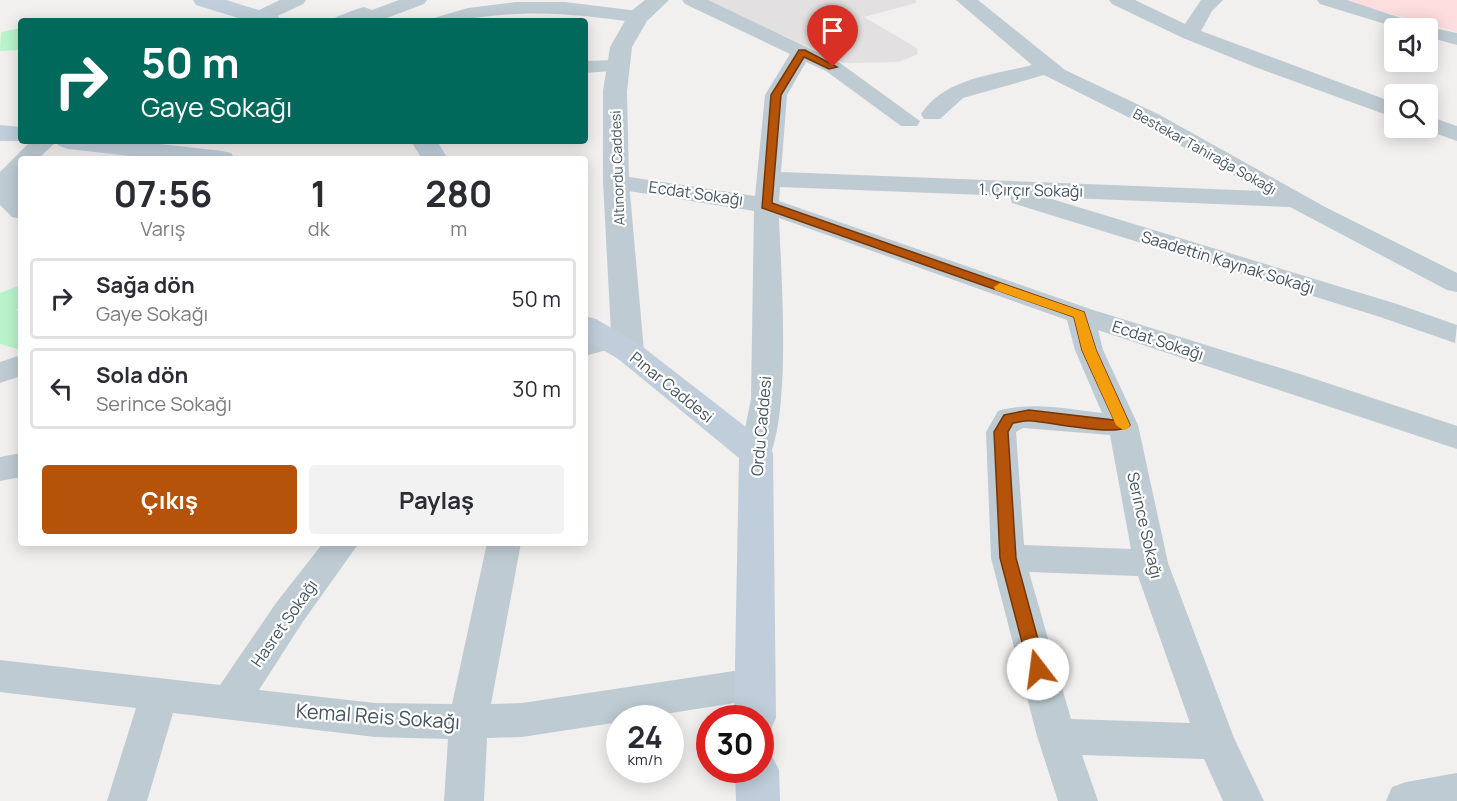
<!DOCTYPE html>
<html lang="tr">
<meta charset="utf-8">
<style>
:root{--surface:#fff;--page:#f2f2f3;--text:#2b2b33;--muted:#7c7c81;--line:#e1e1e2;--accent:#b45309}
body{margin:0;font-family:Manrope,sans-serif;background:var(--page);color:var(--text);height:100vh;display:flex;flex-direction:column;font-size:22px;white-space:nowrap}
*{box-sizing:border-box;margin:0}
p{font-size:20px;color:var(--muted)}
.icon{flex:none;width:33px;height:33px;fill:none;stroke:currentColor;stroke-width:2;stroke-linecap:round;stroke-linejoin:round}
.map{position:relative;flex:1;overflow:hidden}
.side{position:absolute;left:18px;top:156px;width:570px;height:390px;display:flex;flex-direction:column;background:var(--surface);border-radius:6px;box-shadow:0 3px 15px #0003}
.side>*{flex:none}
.hud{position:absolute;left:18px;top:18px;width:570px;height:126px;border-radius:6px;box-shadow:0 3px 15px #0003;background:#00695c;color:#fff;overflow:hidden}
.buttons{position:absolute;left:1384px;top:18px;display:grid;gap:12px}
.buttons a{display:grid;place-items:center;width:54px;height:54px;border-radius:6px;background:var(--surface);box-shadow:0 3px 15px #0003;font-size:30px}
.speed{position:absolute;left:606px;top:705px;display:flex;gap:12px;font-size:30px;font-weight:700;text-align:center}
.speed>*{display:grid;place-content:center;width:78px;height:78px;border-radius:50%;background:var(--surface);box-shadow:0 3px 15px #0003;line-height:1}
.speed small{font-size:15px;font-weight:400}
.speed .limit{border:9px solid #d22;background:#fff;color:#111}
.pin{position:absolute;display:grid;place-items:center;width:51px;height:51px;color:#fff;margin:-62px -26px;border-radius:50% 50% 50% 0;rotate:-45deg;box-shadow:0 0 6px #0007}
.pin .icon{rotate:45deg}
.me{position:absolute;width:66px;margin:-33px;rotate:345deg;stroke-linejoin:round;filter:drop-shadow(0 0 4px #0008)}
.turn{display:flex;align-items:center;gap:21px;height:126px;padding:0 24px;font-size:27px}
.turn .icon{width:78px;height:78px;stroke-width:2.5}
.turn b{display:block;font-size:42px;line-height:51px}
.eta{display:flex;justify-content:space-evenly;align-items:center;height:102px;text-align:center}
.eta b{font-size:36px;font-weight:700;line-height:42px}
.action{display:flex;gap:12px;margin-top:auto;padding:12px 24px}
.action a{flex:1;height:69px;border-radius:6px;background:var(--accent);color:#fff;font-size:24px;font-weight:700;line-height:69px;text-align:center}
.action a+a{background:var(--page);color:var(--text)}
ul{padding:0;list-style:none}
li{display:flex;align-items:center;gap:18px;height:81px;margin:0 12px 9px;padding:0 12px;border:3px solid var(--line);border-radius:6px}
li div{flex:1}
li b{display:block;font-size:22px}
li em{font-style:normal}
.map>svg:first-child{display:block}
.education{fill:#e3e0e1}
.medical{fill:#fddddd}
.green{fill:#b9f4cb}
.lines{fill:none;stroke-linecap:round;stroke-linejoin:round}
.minor{fill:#becbd2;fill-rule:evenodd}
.tertiary{fill:#becbd2;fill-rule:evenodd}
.secondary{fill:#bfceda;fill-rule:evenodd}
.route{fill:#b45309;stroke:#753606;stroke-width:1.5}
.slow{fill:#f59e0b}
.labels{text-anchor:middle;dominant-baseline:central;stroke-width:4.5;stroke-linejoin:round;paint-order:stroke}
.far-street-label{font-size:14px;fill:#45545e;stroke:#fff}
.street-label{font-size:16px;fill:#45545e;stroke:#fff}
.near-street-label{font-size:20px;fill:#45545e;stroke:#fff}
</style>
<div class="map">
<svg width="1457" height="801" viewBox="0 0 1457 801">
<rect width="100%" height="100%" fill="#f2efef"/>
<path class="education" d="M 703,0 L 916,0 L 916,3 L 864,17 L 917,48 L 918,54 L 899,62 L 844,63 Z"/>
<path class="medical" d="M 1349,0 L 1457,0 L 1457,32 L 1366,7 Z"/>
<g class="green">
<path d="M 21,28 L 21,50 L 0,51 L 1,32 Z"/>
<path d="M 21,285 L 21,307 L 16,310 L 21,315 L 21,350 L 0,344 L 0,293 Z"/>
</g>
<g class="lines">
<g class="minor">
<path d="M 280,0 L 306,0 L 303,4 L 267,21 L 253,21 L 250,17 L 253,13 Z"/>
<path d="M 399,0 L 427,0 L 424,4 L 379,21 L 333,21 L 336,17 L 357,9 L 364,7 L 372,10 Z"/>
<path d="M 682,0 L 708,0 L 840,63 L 920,121 L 917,126 L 901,126 L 826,71 L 806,62 L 787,95 L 781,172 L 1262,191 L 1142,124 L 1044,75 L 963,98 L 940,119 L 924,119 L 921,114 C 945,78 993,75 1032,65 L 956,0 L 978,0 L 1065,70 L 1158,114 L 1327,208 L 1457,273 L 1457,292 L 1447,290 L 1290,207 L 1045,197 L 1397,304 L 1457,325 L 1455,343 L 1377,316 L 1012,203 L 1010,196 L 780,187 L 779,201 L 1090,309 L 1303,375 L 1457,426 L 1457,449 L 1098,330 L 1103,350 L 1138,425 L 1168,563 L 1234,738 L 1264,801 L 1223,801 L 1204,759 L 1082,755 L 1098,801 L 1058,801 L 1037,736 L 991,558 L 986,432 L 998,411 C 1033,401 1068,409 1102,413 L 1075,350 L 1067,320 L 779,218 C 781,273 792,417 767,461 L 756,464 L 745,461 L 740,453 L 751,399 L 754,211 L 616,189 L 607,187 L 604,182 L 607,177 L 616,175 L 755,196 L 765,95 L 790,54 L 685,4 ZM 1023,428 L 1110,435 L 1131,549 L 1024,545 L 1016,432 ZM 1029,572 L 1138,576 L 1190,723 L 1071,719 Z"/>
<path d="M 1109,0 L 1135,0 L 1185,24 L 1201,0 L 1223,0 L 1212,11 L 1201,31 L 1395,103 L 1395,118 L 1255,67 L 1183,38 L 1112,4 Z"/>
<path d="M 1317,0 L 1347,0 L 1425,26 L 1457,33 L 1457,45 L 1428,37 L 1428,28 L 1398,28 L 1320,4 Z"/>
<path d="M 516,2 L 565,2 L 638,11 L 645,13 L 648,17 L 645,21 L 638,23 C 598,17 558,12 517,14 C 489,15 462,21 434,21 L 437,17 L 468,8 Z"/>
<path d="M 617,60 L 624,62 L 628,66 L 624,70 L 585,73 L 585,61 Z"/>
<path d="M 1428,116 L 1457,126 L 1457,141 L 1420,128 L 1428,128 Z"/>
<path d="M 31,141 L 57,141 L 38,159 L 21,159 L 19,188 L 21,219 L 12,217 L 0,205 L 0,172 Z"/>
<path d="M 611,330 L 621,332 L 625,339 L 621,346 L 585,356 L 585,337 Z"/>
<path d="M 21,355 L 21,376 L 0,383 L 0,362 Z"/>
<path d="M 21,453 L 21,477 L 0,481 L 0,457 Z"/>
<path d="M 323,543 L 359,543 L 302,623 L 259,690 L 375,703 L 452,704 L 487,543 L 521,543 L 491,704 L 522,703 L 754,668 L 767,672 L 773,684 L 767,696 L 754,700 L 639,718 L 620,718 L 620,722 L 522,737 L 487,738 L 484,801 L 444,801 L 448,739 L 375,737 L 173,713 L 147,801 L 107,801 L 136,708 L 0,692 L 0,660 L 220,685 L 276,603 Z"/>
<path d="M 1457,773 L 1457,801 L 1386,801 L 1392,787 L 1406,782 Z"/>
</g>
<path class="tertiary" d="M 645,0 L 669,0 L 647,21 L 632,47 L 627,91 L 629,182 L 644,351 L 639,358 L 628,361 L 617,358 L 612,351 L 603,182 L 603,91 L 610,47 L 630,12 Z"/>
<g class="secondary">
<path d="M 193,0 L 226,0 L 278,16 L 281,21 L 248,21 L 196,5 Z"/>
<path d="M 0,125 L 21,127 L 21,141 L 27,141 L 0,141 Z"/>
<path d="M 55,141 L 134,141 L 222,151 L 231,153 L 235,159 L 156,159 L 68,149 L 59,146 Z"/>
<path d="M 411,141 L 437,141 L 448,159 L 422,159 Z"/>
<path d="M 585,316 L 596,319 L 639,344 L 768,444 L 773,453 L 776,718 L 770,731 L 760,735 L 760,718 L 734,718 L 739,458 L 617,358 L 585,340 Z"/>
<path d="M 760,751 L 772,756 L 779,770 L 780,801 L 736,801 L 735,770 L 760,770 Z"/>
</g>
</g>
<path class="route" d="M 799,50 L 805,50 L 837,67 L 829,69 L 804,57 L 781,95 L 772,203 L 1084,312 L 1096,350 L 1130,425 C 1120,438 1050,422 1032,421 C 1026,420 1020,422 1013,423 L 1008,432 L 1016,558 L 1046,669 L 1044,675 L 1038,677 L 1032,675 L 1029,669 L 1000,558 L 994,432 L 1004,415 L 1029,410 L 1114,420 L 1082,350 L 1074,317 L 762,208 L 771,95 Z"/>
<path class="slow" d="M 1000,283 L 1084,312 L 1096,350 L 1130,425 L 1128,429 L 1123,430 L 1116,425 L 1082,350 L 1074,317 L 995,290 L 994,287 Z"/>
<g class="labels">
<g class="far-street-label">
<text transform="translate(1205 151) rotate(29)">Bestekar Tahirağa Sokağı</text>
<text transform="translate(617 168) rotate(-92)">Altınordu Caddesi</text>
</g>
<g class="street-label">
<text transform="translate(1031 190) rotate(1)">1. Çırçır Sokağı</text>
<text transform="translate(696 193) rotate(8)">Ecdat Sokağı</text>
<text transform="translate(1228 262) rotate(17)">Saadettin Kaynak Sokağı</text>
<text transform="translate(1158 340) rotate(18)">Ecdat Sokağı</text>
<text transform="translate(672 387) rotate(39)">Pınar Caddesi</text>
<text transform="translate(761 426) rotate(-85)">Ordu Caddesi</text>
<text transform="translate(1145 525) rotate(77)">Serince Sokağı</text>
<text transform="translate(284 623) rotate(-55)">Hasret Sokağı</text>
</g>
<g class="near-street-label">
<text transform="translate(378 716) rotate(4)">Kemal Reis Sokağı</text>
</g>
</g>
</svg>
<div class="buttons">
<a><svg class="icon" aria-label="sound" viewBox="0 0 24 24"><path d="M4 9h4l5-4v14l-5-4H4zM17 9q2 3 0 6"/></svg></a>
<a><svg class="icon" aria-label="search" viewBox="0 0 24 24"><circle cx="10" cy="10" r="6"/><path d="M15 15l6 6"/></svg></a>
</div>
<div class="speed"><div>24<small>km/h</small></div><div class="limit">30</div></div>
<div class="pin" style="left:833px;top:67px;background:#d93025"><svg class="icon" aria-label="arrive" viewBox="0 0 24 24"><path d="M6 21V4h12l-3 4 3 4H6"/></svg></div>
<svg class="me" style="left:1038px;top:669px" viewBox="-20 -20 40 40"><circle r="19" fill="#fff"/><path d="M0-13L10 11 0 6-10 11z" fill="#b45309"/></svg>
<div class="hud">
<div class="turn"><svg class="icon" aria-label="right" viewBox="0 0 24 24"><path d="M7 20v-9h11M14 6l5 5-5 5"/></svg><div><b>50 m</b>Gaye Sokağı</div></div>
</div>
<section class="side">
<div class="eta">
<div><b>07:56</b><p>Varış</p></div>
<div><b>1</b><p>dk</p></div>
<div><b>280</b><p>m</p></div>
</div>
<ul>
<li><svg class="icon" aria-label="right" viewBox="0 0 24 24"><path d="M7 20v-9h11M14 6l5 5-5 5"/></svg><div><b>Sağa dön</b><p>Gaye Sokağı</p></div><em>50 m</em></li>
<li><svg class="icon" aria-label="left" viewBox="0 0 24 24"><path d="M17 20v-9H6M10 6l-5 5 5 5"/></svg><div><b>Sola dön</b><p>Serince Sokağı</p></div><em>30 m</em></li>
</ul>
<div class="action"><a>Çıkış</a><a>Paylaş</a></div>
</section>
</div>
